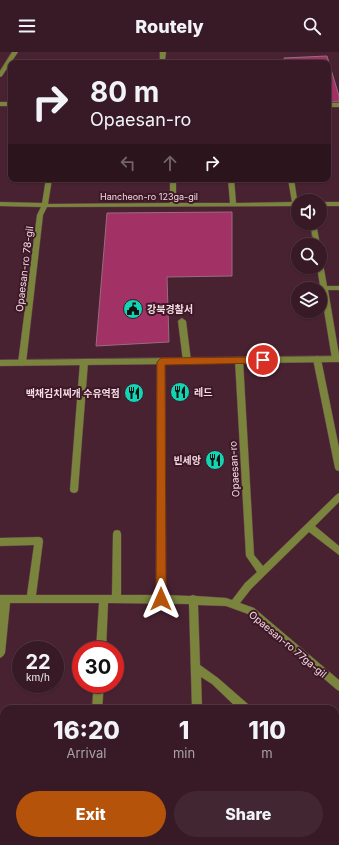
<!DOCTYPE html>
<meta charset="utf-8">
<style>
:root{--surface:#371a25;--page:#422732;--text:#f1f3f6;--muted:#aaa1a7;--line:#513842;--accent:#b45309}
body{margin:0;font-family:Inter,"Noto Sans KR",sans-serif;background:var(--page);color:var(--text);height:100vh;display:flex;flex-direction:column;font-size:15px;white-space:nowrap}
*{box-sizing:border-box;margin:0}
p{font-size:13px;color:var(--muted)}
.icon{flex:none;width:22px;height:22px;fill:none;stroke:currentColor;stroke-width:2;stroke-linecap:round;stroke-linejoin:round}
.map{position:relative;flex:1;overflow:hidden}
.side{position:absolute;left:0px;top:653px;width:339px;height:140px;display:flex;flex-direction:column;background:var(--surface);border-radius:12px 12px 0 0;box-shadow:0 1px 3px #0004,0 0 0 1px var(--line)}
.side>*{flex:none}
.banner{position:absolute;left:8px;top:8px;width:323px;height:122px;border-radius:8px;box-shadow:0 1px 3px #0004,0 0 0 1px var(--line);background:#371a25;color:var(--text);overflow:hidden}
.tools{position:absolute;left:291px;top:142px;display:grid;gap:8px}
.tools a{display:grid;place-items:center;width:36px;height:36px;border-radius:50%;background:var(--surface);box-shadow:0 1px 3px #0004,0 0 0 1px var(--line);font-size:20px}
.speed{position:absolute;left:12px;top:589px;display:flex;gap:8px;font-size:20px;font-weight:700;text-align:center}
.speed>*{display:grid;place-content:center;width:52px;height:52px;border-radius:50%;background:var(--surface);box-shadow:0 1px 3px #0004,0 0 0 1px var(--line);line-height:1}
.speed small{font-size:10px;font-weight:400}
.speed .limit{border:6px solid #d22;background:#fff;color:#111}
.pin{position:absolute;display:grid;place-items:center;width:34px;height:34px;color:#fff;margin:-17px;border:2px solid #fff;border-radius:50%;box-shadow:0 1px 4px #0007}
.me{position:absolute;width:44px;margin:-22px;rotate:0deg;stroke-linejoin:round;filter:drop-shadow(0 0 3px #0008)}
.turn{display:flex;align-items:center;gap:14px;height:84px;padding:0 16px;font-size:18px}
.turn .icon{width:52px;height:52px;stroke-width:2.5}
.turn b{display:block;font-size:28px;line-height:34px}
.lanes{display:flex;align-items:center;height:38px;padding:0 16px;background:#0003;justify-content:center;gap:20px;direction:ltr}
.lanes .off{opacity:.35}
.eta{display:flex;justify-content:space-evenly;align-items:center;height:68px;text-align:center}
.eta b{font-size:24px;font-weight:800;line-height:28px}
.action{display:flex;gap:8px;margin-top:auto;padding:8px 16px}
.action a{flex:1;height:46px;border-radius:24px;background:var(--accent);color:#fff;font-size:16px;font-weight:800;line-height:46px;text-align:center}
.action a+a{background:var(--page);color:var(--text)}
header{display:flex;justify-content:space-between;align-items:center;height:52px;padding:0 16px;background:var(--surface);font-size:18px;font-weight:800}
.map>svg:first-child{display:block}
.building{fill:#a23166;stroke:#9a6c7d}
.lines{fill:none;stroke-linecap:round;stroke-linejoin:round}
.service-casing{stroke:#643f4d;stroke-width:1}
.minor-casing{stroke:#643f4d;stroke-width:1}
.tertiary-casing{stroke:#643f4d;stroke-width:1}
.service{fill:#7a843c;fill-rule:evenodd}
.minor{fill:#7a843c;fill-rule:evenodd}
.tertiary{fill:#7a843c;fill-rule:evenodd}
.route{fill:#b45309;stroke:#753606}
.labels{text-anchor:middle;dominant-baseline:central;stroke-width:4;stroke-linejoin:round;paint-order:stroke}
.far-street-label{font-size:9px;fill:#f4dae2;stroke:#3d1827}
.street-label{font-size:10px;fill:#f4dae2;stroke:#3d1827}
.poi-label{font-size:10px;font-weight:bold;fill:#f4dae2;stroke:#3d1827;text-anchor:start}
</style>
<header><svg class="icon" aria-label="menu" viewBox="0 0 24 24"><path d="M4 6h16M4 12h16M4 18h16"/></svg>Routely<svg class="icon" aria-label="search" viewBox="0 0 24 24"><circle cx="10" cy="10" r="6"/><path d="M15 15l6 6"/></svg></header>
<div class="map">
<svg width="339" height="793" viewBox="0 0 339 793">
<rect width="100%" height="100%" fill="#492231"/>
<g class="building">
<path d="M 327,4 L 339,44 L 339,50 L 328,50 L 328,11 L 285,11 L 284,6 Z"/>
<path d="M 232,160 L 232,224 L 167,225 L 169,290 L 96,294 L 107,161 Z"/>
</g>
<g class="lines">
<defs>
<g id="service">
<path d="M 160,0 L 166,0 L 165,8 L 160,7 Z"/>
<path d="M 182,266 L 186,269 L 191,309 L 187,312 L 183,309 L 178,269 Z"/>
</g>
<g id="minor">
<path d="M 12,0 L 18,0 L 2,24 L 0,25 L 0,19 Z"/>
<rect x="0" y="50" width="11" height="4"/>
<rect x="328" y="51" width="11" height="4"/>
<path d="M 46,127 L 52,127 L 48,152 L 170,151 L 170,127 L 176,127 L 176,151 L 230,151 L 228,127 L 234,127 L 236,151 L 292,150 L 288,127 L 294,127 L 298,154 L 47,155 L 43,163 L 26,311 L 22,314 L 18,311 L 37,163 L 41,155 L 0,154 L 0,150 L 42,151 Z"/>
<rect x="320" y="150" width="19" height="4"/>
<path d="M 310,171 L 316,171 L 320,193 L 314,193 Z"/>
<path d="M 320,210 L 323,212 L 327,234 L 339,234 L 339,238 L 328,238 L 339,303 L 339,308 L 336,310 L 332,307 L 317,215 L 320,215 Z"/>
<path d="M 317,304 L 321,307 L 339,396 L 339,419 L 336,418 L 335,416 L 313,307 Z"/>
<path d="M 239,305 L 243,308 L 254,503 L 263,514 L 336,443 L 339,441 L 339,450 L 315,474 L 339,494 L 339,503 L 309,480 L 251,537 L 240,551 L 254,556 L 339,628 L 339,639 L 336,637 L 248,562 L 226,554 L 198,553 L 200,613 L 218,626 L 249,653 L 250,657 L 238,657 L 212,632 L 201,625 L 202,657 L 192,657 L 189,552 L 108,551 L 106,598 L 96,598 L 99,551 L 10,551 L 5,601 L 3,604 L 0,606 L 0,543 L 27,543 L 34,493 L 0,494 L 0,486 L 39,485 L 42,486 L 43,489 L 36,543 L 112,543 L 113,482 L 114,479 L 117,478 L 120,479 L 121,482 L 121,543 L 156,543 L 157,310 L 158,308 L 164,308 L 165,310 L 166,543 L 190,544 L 193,543 L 196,544 L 226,546 L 232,548 L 245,531 L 257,520 L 246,504 L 235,308 Z"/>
<path d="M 84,307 L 88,310 L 78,438 L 77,440 L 74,441 L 71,440 L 70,438 L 80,310 Z"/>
<path d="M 94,632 L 104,632 L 102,657 L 92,657 Z"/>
<rect x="0" y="714" width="4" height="10"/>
<path d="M 335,735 L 339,736 L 339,748 L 335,747 Z"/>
<path d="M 212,789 L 225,789 L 226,793 L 213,793 Z"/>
</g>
<path id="tertiary" d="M 339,304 L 339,310 L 0,314 L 0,308 Z"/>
</defs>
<use href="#service" class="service-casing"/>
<use href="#minor" class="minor-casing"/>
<use href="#tertiary" class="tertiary-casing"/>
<use href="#service" class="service"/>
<use href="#minor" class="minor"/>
<use href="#tertiary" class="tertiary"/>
</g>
<path class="route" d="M 263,305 L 267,308 L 263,311 L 165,313 L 166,547 L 164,550 L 161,551 L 157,550 L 156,547 L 157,310 L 161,306 Z"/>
<defs>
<symbol id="civic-disc" viewBox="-11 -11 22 22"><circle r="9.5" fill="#12d5b4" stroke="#3d1827"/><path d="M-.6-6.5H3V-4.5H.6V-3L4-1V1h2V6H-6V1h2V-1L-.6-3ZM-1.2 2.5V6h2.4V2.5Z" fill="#111"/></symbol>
<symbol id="restaurant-disc" viewBox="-11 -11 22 22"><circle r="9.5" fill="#12d5b4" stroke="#3d1827"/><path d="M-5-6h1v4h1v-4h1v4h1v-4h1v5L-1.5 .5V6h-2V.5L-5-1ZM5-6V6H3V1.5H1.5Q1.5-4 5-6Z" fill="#111"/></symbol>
</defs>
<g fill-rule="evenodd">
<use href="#civic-disc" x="122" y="246" width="22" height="22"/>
<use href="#restaurant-disc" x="169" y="329" width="22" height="22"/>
<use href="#restaurant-disc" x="123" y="330" width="22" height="22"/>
<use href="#restaurant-disc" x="204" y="397" width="22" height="22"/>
</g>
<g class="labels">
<g class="far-street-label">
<text x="149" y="144">Hancheon-ro 123ga-gil</text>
</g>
<g class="street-label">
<text transform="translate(24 217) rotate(-83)">Opaesan-ro 78-gil</text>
<text transform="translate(234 417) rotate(-93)">Opaesan-ro</text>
<text transform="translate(288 592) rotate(40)">Opaesan-ro 77ga-gil</text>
</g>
<g class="poi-label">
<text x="147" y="257">강북경찰서</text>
<text x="194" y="340">레드</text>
<text x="120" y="341" text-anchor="end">백채김치찌개 수유역점</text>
<text x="201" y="408" text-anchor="end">빈세앙</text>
</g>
</g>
</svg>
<div class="tools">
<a><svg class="icon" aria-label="sound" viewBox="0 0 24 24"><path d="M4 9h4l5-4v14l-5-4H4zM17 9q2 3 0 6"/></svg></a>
<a><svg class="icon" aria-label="search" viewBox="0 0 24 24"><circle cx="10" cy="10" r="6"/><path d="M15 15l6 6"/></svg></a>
<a><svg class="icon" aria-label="layers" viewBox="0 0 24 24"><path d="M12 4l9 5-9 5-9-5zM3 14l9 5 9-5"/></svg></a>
</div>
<div class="speed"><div>22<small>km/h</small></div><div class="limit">30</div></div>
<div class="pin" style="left:263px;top:308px;background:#d93025"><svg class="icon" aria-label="arrive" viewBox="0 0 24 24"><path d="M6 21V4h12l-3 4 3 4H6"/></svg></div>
<svg class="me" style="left:161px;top:547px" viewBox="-20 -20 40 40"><path d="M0-17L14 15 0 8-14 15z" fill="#b45309" stroke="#fff" stroke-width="4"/></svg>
<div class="banner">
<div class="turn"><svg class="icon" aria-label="right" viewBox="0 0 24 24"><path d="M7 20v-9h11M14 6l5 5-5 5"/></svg><div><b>80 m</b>Opaesan-ro</div></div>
<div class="lanes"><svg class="icon off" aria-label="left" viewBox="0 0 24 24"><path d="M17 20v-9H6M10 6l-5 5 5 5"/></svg><svg class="icon off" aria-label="ahead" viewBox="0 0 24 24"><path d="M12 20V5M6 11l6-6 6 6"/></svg><svg class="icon" aria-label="right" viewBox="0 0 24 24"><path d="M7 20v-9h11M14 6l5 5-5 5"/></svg></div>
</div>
<section class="side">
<div class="eta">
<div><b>16:20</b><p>Arrival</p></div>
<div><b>1</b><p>min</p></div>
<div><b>110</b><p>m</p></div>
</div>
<div class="action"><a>Exit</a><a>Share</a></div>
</section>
</div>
